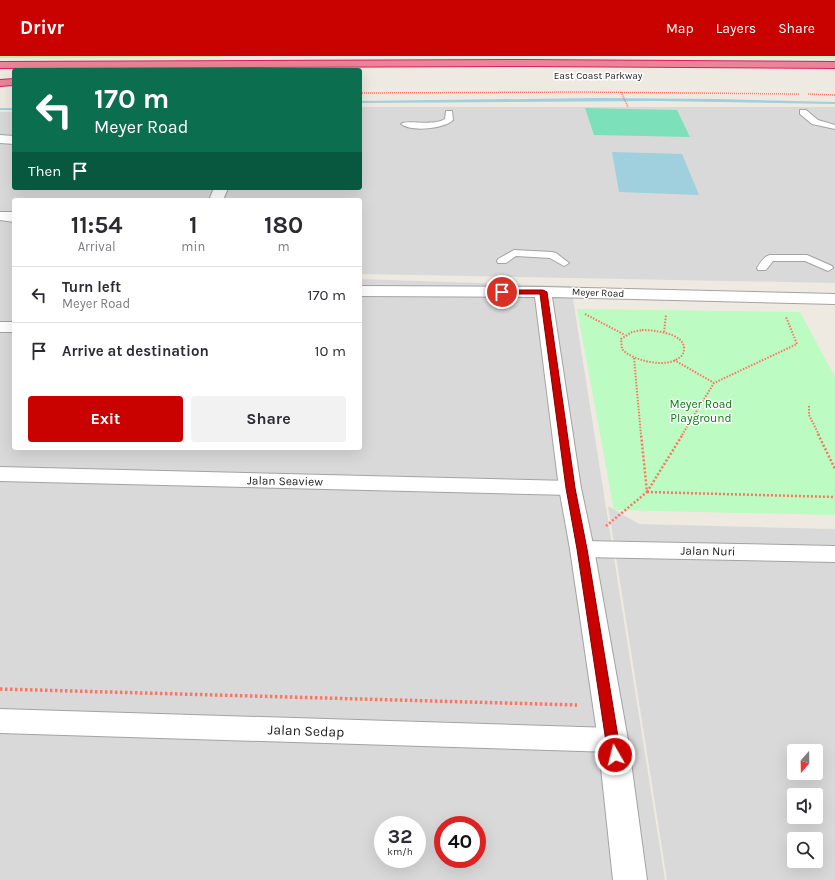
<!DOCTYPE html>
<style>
:root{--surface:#fff;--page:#f2f2f3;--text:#2b2b33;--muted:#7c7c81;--line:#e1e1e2;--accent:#c90200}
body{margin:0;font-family:Karla,sans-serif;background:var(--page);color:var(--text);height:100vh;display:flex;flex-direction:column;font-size:15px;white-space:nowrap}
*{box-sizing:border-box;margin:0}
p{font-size:13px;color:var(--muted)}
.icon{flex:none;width:22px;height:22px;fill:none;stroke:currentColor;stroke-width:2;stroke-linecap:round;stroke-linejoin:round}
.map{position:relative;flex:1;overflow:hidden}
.drawer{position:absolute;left:12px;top:142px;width:350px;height:252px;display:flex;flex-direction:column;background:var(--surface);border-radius:4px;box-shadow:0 4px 16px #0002}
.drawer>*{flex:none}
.hud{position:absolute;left:12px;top:12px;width:350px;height:122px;border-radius:4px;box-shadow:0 4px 16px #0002;background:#0b6e4f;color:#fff;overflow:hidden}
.needle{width:26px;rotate:200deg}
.controls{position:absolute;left:787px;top:688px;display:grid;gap:8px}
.controls a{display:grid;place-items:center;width:36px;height:36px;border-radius:4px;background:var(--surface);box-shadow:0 4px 16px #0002;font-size:20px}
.speed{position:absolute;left:374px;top:760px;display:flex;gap:8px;font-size:20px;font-weight:700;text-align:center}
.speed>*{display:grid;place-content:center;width:52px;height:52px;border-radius:50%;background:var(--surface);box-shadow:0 4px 16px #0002;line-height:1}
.speed small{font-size:10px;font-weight:400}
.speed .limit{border:6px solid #d22;background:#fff;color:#111}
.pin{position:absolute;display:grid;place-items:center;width:34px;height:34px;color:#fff;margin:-17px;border:2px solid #fff;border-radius:50%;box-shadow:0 1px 4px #0007}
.me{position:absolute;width:44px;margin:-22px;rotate:352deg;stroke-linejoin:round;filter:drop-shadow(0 0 3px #0008)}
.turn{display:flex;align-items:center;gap:14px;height:84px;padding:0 16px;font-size:18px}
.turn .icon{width:52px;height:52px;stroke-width:2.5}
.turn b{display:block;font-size:28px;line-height:34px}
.then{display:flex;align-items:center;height:38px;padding:0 16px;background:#0003;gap:8px;font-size:15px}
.eta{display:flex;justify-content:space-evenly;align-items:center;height:68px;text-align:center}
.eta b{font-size:24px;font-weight:700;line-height:28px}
.cta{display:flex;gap:8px;margin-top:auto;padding:8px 16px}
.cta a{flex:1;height:46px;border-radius:4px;background:var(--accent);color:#fff;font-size:16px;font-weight:700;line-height:46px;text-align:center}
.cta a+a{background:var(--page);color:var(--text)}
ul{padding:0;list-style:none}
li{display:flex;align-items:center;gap:12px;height:56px;padding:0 16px;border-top:1px solid var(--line)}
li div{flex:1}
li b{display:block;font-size:15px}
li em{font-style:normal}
header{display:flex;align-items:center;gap:24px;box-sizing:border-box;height:56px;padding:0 20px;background:var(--accent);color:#fff}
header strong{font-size:19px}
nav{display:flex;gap:22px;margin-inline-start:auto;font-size:14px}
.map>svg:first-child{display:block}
.residential{fill:#dad9d9;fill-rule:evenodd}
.grass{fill:#c6eba5}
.park{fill:#bcfbc1}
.pitch{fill:#7ce1bb}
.water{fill:#a0cfde}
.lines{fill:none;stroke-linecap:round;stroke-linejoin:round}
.stream{fill:#a0cfde;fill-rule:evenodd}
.service-casing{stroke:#a3a3a3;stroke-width:2}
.minor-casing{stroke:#a3a3a3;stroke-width:2}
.tertiary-casing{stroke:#a3a3a3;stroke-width:2}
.motorway-casing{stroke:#dd1d5d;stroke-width:2}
.path-far3{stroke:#fe7462;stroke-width:1.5;stroke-dasharray:1 1;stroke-linecap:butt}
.path-far2{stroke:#fe7462;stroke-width:2;stroke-dasharray:1.5 1.5;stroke-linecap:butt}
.path-far1{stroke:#fe7462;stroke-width:2.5;stroke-dasharray:2 2;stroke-linecap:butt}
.path{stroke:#fe7462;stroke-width:3.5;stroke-dasharray:2.5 2.5;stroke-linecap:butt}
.service{fill:#fff;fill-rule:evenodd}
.minor{fill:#fff;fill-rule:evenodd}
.tertiary{fill:#fff;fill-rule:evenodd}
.motorway{fill:#e98597;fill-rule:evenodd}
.route{fill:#c90200;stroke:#830100}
.labels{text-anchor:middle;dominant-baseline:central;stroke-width:3;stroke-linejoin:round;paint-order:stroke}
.far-street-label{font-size:10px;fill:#1c1c1c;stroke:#fff}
.park-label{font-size:12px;fill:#077d12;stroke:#fff}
.street-label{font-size:12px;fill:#1c1c1c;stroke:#fff}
.near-street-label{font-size:14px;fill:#1c1c1c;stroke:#fff}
</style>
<header>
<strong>Drivr</strong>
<nav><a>Map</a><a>Layers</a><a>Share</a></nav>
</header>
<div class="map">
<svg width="835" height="824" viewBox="0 0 835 824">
<rect width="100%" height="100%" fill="#eeeae1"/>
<g class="residential">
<path d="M 360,51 L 835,51 L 835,227 L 360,218 L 360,144 L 14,144 L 14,392 L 360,392 L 360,223 L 571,230 L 665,824 L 0,824 L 0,56 L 14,56 L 14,132 L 360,132 ZM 383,769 L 417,769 L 417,803 L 383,803 ZM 443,769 L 477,769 L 477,803 L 443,803 Z"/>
<path d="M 608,450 L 639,468 L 835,473 L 835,824 L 667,824 ZM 794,695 L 816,695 L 816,717 L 794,717 ZM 794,739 L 816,739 L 816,761 L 794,761 ZM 794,783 L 816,783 L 816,805 L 794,805 Z"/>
</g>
<path class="grass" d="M 0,0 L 219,0 L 225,1 L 0,2 Z"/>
<g class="park">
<path d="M 659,0 L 835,0 L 835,2 Z"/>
<path d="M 577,253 L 800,256 L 835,321 L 835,459 L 614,454 Z"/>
</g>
<path class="pitch" d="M 585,52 L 677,54 L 690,81 L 594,79 Z"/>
<path class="water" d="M 612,96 L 682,98 L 699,139 L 619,136 Z"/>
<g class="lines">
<g class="stream">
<path d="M 598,42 L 716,43 L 835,46 L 835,48 L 657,45 L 360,47 L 360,45 Z"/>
<rect x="0" y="52" width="14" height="2"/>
</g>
<defs>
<g id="service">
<path d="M 800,54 L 806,54 L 818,64 L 835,69 L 835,73 L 812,68 L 800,58 Z"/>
<path d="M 446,55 L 452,55 L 453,64 C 444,73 411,76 401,68 C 407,63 431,71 445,63 Z"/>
<path d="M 514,194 L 552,196 L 556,197 L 569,207 L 564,210 L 550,202 L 516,200 L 506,207 L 498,207 L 497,205 L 498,203 Z"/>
<path d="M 770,199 L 807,199 L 832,210 L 833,212 L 828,215 L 805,205 L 773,205 L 766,214 L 758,214 L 757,212 C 760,207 764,200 770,199 Z"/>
</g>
<g id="minor">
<path d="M 0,79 L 14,80 L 14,88 L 0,87 Z"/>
<path d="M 214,132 L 228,132 L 223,144 L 209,144 Z"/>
<path d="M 0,156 L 14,156 L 14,166 L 0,164 Z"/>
<path d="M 0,411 L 570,425 L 578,427 L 581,432 L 578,437 L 570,439 L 0,425 Z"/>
<path d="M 582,485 L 835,490 L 835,506 L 582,501 L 573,499 L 570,493 L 573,487 Z"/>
<path d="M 0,653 L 613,672 L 623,676 L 628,684 L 623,692 L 613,696 L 0,677 Z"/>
</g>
<g id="tertiary">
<path d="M 360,230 L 543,231 L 835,238 L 835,248 L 552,241 L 581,432 L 594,493 L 628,684 L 647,824 L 613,824 L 598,684 L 570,493 L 559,432 L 535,241 L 360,240 Z"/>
<rect x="0" y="266" width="14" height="10"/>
</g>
<g id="motorway">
<path d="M 526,4 L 835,6 L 835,12 L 526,10 L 0,12 L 0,6 Z"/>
<path d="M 14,23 L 14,29 L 0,30 L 0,24 Z"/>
</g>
</defs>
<use href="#service" class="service-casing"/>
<use href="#minor" class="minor-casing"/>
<use href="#tertiary" class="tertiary-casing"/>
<use href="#motorway" class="motorway-casing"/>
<g class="path-far3">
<path d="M 621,36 L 628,51"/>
<path d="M 360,37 L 581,36 L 799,38"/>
<path d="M 808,38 L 835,39"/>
</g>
<g class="path-far2">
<path d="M 585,258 L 625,279"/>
<path d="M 642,274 C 653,274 685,277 684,293 C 684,296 683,299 680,301 C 668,313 632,305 622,293 L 621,283 L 632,276 Z"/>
<path d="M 664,276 L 666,259"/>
<path d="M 634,302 L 641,379"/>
<path d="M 674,304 L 714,327"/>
<path d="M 809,350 L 809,359 L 819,379"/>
<path d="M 682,379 L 714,327 L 797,288 L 786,261"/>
</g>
<g class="path-far1">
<path d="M 818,378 L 835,413"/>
<path d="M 647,436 L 683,378"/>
<path d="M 647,436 L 835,441"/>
<path d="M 606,470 L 647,436 L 641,378"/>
</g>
<path class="path" d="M 0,633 L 577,649"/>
<use href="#service" class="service"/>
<use href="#minor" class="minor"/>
<use href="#tertiary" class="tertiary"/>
<use href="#motorway" class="motorway"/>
</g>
<path class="route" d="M 500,234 L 543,234 L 547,236 L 575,432 L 587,493 L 621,699 L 619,703 L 615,704 L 610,703 L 608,699 L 577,493 L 566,432 L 540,238 L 502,238 L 500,237 Z"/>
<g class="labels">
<g class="far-street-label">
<text x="598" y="20">East Coast Parkway</text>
<text transform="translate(598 237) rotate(2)">Meyer Road</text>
</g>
<g class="park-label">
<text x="701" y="348">Meyer Road<tspan x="701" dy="14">Playground</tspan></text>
</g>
<g class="street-label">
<text transform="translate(285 425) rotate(1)">Jalan Seaview</text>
<text transform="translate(708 495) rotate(1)">Jalan Nuri</text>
</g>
<g class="near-street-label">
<text transform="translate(306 675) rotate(2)">Jalan Sedap</text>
</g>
</g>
</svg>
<div class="controls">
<a><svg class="needle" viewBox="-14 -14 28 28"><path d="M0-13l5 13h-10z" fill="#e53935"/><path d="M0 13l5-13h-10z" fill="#7c7c81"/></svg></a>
<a><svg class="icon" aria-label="sound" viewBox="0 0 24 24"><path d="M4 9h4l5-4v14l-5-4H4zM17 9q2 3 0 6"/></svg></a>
<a><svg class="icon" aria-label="search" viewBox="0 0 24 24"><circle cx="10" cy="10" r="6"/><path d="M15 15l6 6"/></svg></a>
</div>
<div class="speed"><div>32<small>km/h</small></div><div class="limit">40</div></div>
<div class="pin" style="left:502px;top:236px;background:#d93025"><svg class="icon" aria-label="arrive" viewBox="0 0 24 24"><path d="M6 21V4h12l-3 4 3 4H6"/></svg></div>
<svg class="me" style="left:615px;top:699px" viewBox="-20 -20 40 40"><circle r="17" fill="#c90200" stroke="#fff" stroke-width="3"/><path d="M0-11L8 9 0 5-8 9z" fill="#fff"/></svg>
<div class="hud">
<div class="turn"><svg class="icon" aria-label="left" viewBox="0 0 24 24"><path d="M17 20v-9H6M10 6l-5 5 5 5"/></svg><div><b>170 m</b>Meyer Road</div></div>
<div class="then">Then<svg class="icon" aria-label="arrive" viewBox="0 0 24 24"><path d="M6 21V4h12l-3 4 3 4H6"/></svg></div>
</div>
<section class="drawer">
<div class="eta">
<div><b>11:54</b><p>Arrival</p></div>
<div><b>1</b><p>min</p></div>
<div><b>180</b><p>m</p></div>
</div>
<ul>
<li><svg class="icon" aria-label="left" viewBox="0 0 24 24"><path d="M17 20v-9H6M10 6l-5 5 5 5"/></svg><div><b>Turn left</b><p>Meyer Road</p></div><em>170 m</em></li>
<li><svg class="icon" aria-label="arrive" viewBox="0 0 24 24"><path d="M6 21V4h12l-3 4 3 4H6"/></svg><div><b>Arrive at destination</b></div><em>10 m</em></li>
</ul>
<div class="cta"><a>Exit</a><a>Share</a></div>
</section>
</div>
